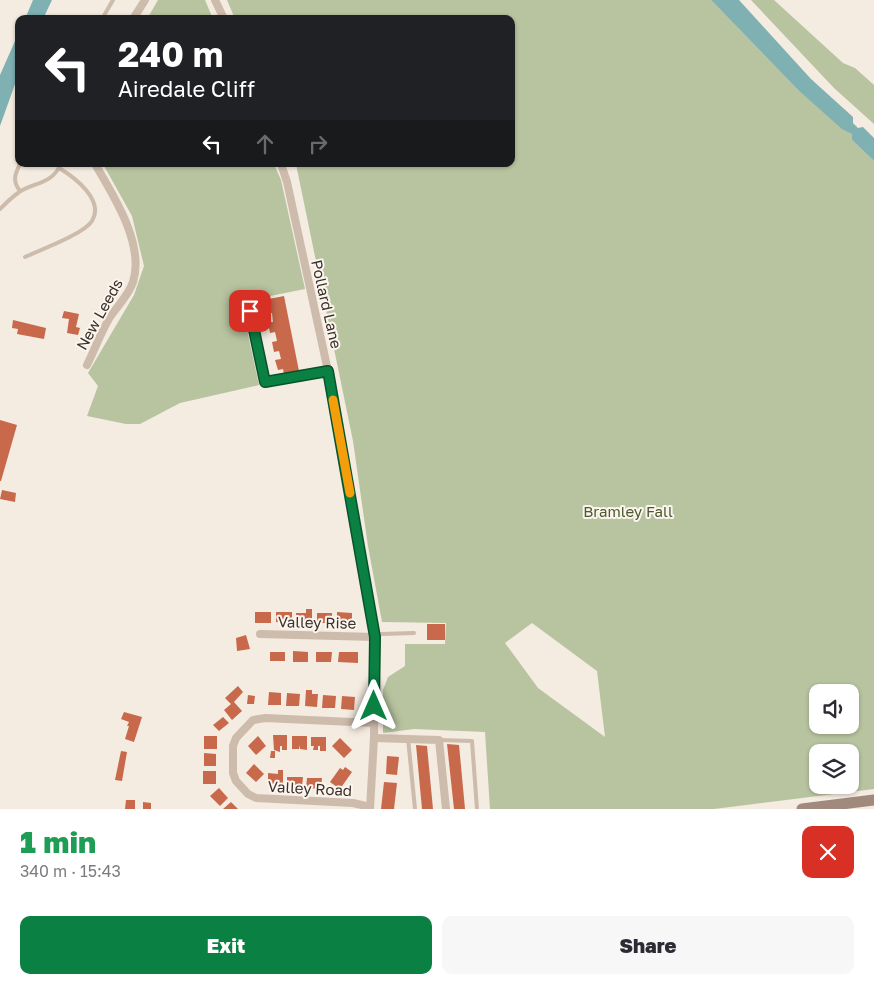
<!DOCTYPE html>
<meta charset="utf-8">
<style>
:root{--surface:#fff;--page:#f7f7f7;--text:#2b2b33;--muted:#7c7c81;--accent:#0b8043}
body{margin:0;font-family:"Golos Text",sans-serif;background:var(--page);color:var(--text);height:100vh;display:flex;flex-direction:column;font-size:19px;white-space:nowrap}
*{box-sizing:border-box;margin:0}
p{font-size:16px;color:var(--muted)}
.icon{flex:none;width:28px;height:28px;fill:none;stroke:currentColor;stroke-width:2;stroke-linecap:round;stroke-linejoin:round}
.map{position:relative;height:809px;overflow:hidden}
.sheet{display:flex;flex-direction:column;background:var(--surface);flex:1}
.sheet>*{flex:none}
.hud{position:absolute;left:15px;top:15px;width:500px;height:152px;border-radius:10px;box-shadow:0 1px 4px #0004;background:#202124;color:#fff;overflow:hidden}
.tools{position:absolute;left:809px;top:684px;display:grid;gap:10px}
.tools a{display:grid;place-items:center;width:50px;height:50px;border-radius:10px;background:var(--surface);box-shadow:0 1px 4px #0004;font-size:25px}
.pin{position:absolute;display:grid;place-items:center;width:42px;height:42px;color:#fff;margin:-21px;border-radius:10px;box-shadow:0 2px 8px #0006}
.me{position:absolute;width:55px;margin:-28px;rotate:0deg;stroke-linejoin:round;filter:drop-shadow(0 0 4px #0008)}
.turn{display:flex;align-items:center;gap:18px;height:105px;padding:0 20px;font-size:22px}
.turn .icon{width:65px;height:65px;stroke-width:2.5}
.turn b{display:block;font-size:35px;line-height:42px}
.lanes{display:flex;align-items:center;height:48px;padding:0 20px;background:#0003;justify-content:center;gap:25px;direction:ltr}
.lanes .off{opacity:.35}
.round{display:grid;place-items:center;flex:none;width:52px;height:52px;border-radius:10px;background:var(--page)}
.summary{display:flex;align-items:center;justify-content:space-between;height:85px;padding:0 20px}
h1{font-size:30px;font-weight:800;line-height:38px;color:#1e9e55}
.primary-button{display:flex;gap:10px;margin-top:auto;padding:10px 20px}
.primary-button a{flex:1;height:58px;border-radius:10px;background:var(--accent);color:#fff;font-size:20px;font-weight:800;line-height:58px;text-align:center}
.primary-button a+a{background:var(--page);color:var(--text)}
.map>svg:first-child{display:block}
.green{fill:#b8c4a0;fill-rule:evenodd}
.water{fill:#7fb0b2}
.building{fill:#c8694b}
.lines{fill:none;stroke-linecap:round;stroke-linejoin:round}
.service{stroke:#cdbbac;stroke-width:4}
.minor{stroke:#cdbbac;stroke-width:8}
.secondary{stroke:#a18a7d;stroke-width:11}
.route-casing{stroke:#07532c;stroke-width:12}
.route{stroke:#0b8043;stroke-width:9}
.slow{stroke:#f59e0b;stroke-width:9}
.labels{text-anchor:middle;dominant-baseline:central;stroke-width:4;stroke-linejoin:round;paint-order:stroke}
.street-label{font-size:15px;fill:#3b302b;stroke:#fbf5ee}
.park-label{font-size:15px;fill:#4a5a2e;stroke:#fbf5ee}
</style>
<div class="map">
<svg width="874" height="809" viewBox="0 0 874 809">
<rect width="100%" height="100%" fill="#f4ebe1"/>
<g class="green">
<path d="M 158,0 L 205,0 L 213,19 L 147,19 Z"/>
<path d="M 227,0 L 711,0 L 797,89 L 852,134 L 852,140 L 874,161 L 874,789 L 714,809 L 490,809 L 485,732 L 414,729 L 383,733 L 383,690 L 388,677 L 405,666 L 405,644 L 445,644 L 446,623 L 382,622 L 368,546 L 353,441 L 296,164 L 511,164 L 511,19 L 235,19 ZM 532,623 L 597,671 L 605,737 L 538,688 L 505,643 ZM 818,692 L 850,692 L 850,725 L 818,725 ZM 818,752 L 850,752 L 850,785 L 818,785 Z"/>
<path d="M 751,0 L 774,0 L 843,63 L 855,68 L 874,85 L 874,124 L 834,88 Z"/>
<path d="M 103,164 L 274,164 L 281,180 L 305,289 L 241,302 L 259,385 L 180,403 L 140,424 L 126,424 L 87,416 L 98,386 L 88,373 L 134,295 L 144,266 L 132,216 Z"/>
</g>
<g class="water">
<path d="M 33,0 L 52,0 L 43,19 L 25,19 Z"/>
<path d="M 711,0 L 739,0 L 811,79 L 853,117 L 853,123 L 858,128 L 863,127 L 874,138 L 874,161 L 852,140 L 852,134 L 842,129 L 797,89 Z"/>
<path d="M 19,32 L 19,73 L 0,126 L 0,75 Z"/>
</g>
<g class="building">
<path d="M 284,296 L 299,371 L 284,374 L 283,369 L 278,370 L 275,360 L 281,359 L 279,351 L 274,352 L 272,342 L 277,341 L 275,332 L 270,333 L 268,322 L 273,322 L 272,313 L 266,314 L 264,304 L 270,303 L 269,299 Z"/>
<path d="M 64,311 L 79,314 L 76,327 L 80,328 L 78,335 L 67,333 L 69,319 L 62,318 Z"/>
<path d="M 13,320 L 46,328 L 44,339 L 17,334 L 18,329 L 12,328 Z"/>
<path d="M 0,420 L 17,425 L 1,481 L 0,481 Z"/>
<path d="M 2,490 L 16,493 L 15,502 L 0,499 Z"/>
<path d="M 306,609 L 312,609 L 312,623 L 296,623 L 296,613 L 306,613 Z"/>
<rect x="255" y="612" width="16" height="11"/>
<path d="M 276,612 L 292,612 L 292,623 L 276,622 Z"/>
<path d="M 337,612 L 352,613 L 352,623 L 337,623 Z"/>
<rect x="317" y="613" width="15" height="10"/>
<rect x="427" y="624" width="18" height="16"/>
<path d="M 246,635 L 250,649 L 237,651 L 236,638 Z"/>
<path d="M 293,651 L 308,652 L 308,662 L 293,662 Z"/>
<rect x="270" y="652" width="15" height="9"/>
<path d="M 316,652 L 332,652 L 331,662 L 316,662 Z"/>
<path d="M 339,652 L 358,652 L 358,663 L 338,662 Z"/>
<path d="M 238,686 L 243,692 L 234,702 L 242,711 L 232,720 L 224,710 L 231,704 L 225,698 Z"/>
<path d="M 306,690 L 312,690 L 312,694 L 318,694 L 317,707 L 305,706 Z"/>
<path d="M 269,692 L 281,693 L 281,705 L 268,705 Z"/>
<path d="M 287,693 L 300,694 L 299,706 L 286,706 Z"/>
<path d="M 248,695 L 255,696 L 254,704 L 247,704 Z"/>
<path d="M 323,695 L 336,696 L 335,708 L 322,708 Z"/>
<path d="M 342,696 L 355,697 L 354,710 L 341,709 Z"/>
<path d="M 124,712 L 142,717 L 134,742 L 125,739 L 129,726 L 127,726 L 129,722 L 121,719 Z"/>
<path d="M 223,717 L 229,723 L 219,731 L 213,725 Z"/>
<path d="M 273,735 L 287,735 L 287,750 L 282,750 L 282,746 L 280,746 L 280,752 L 274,750 Z"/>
<rect x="204" y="736" width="13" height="13"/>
<path d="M 258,736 L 266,746 L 256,755 L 248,746 Z"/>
<path d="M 292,736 L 307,736 L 307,750 L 300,749 L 300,745 L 299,749 L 292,749 Z"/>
<path d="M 311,737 L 326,737 L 326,751 L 320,751 L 320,746 L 318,746 L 318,750 L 313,750 L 314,746 L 311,746 Z"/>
<path d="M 340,738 L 352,750 L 344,758 L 332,746 Z"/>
<path d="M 447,744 L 459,745 L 465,809 L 454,809 Z"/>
<path d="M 416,745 L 427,746 L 433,809 L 422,809 Z"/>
<path d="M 121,751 L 127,752 L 122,781 L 115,780 Z"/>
<path d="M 271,751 L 275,751 L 275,758 L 270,758 Z"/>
<path d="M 204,753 L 216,754 L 216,766 L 204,766 Z"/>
<path d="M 387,756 L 399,757 L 397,775 L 386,774 Z"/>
<path d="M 254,764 L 264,774 L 256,782 L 246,773 Z"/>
<path d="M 345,767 L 352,772 L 340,789 L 330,782 L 340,768 L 343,770 Z"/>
<path d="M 278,770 L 283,770 L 283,786 L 268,786 L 268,773 L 278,774 Z"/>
<rect x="203" y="771" width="13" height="13"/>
<path d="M 287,777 L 303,777 L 302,787 L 287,787 Z"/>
<path d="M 307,778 L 322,778 L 321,789 L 306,788 Z"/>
<path d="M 384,782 L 397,783 L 394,809 L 381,809 Z"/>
<path d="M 219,788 L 228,798 L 220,806 L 210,796 Z"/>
<path d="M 126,800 L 135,800 L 135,809 L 125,809 Z"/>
<path d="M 143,802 L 151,803 L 151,809 L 143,809 Z"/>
<path d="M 231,802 L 238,809 L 223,809 Z"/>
</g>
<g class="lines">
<g class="service">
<path d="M 102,19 L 113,0"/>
<path d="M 20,191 C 12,181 15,174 20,164"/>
<path d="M 0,209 C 6,203 12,197 18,193 C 32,182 51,186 61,164"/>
<path d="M 25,257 C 40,250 84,234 92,221 C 105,200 74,177 59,168"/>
<path d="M 375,637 L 381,634 L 414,633"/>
<path d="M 408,738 L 415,809"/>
<path d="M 439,740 L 472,741 L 477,809"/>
</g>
<g class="minor">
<path d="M 215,0 L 224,19"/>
<path d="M 133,19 L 145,0"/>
<path d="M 281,164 L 287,182 L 328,371 L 375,637 L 374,738 L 370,809"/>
<path d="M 250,311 L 265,382 L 328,371"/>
<path d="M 87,365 C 95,349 101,332 110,317 C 118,305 129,295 133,282 C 145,244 113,195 95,164"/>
<path d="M 260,634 L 375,637"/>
<path d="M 374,738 L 439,740 L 446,809"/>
<path d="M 370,807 L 353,803 L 256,798 L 248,794 L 236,781 L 233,773 L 233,746 L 236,738 L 253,720 L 265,718 L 374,723"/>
</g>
<path class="secondary" d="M 802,809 L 874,800"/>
</g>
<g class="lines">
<defs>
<path id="route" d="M 250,311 L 265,382 L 328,371 L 375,637 L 374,706"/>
</defs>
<use href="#route" class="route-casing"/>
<use href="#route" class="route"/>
<path class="slow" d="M 333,400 L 350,493"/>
</g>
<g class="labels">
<g class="street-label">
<text transform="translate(327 304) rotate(77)">Pollard Lane</text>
<text transform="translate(99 314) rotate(-61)">New Leeds</text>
<text transform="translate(317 622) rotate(1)">Valley Rise</text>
<text transform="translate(310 788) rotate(3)">Valley Road</text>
</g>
<g class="park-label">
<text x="628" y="511">Bramley Fall</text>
</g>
</g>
</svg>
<div class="tools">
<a><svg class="icon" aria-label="sound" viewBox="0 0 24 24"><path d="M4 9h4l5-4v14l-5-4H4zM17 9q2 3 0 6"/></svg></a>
<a><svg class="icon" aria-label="layers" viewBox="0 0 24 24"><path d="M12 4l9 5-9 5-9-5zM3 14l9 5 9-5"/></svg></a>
</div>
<div class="pin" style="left:250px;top:311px;background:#d93025"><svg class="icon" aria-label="arrive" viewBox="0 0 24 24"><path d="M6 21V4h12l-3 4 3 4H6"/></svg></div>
<svg class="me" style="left:374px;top:706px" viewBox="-20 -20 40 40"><path d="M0-17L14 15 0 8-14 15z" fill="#0b8043" stroke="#fff" stroke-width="4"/></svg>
<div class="hud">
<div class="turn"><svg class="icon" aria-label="left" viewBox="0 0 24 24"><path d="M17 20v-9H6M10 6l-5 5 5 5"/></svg><div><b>240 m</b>Airedale Cliff</div></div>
<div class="lanes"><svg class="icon" aria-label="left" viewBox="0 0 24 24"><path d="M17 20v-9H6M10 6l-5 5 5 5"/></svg><svg class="icon off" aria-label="ahead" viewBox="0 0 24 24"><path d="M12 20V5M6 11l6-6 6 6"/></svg><svg class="icon off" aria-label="right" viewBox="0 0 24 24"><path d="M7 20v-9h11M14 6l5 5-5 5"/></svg></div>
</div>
</div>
<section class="sheet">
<div class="summary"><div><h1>1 min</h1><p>340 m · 15:43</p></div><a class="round" style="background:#d93025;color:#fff"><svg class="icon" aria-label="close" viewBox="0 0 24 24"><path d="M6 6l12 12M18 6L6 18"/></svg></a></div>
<div class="primary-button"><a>Exit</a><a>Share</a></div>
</section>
